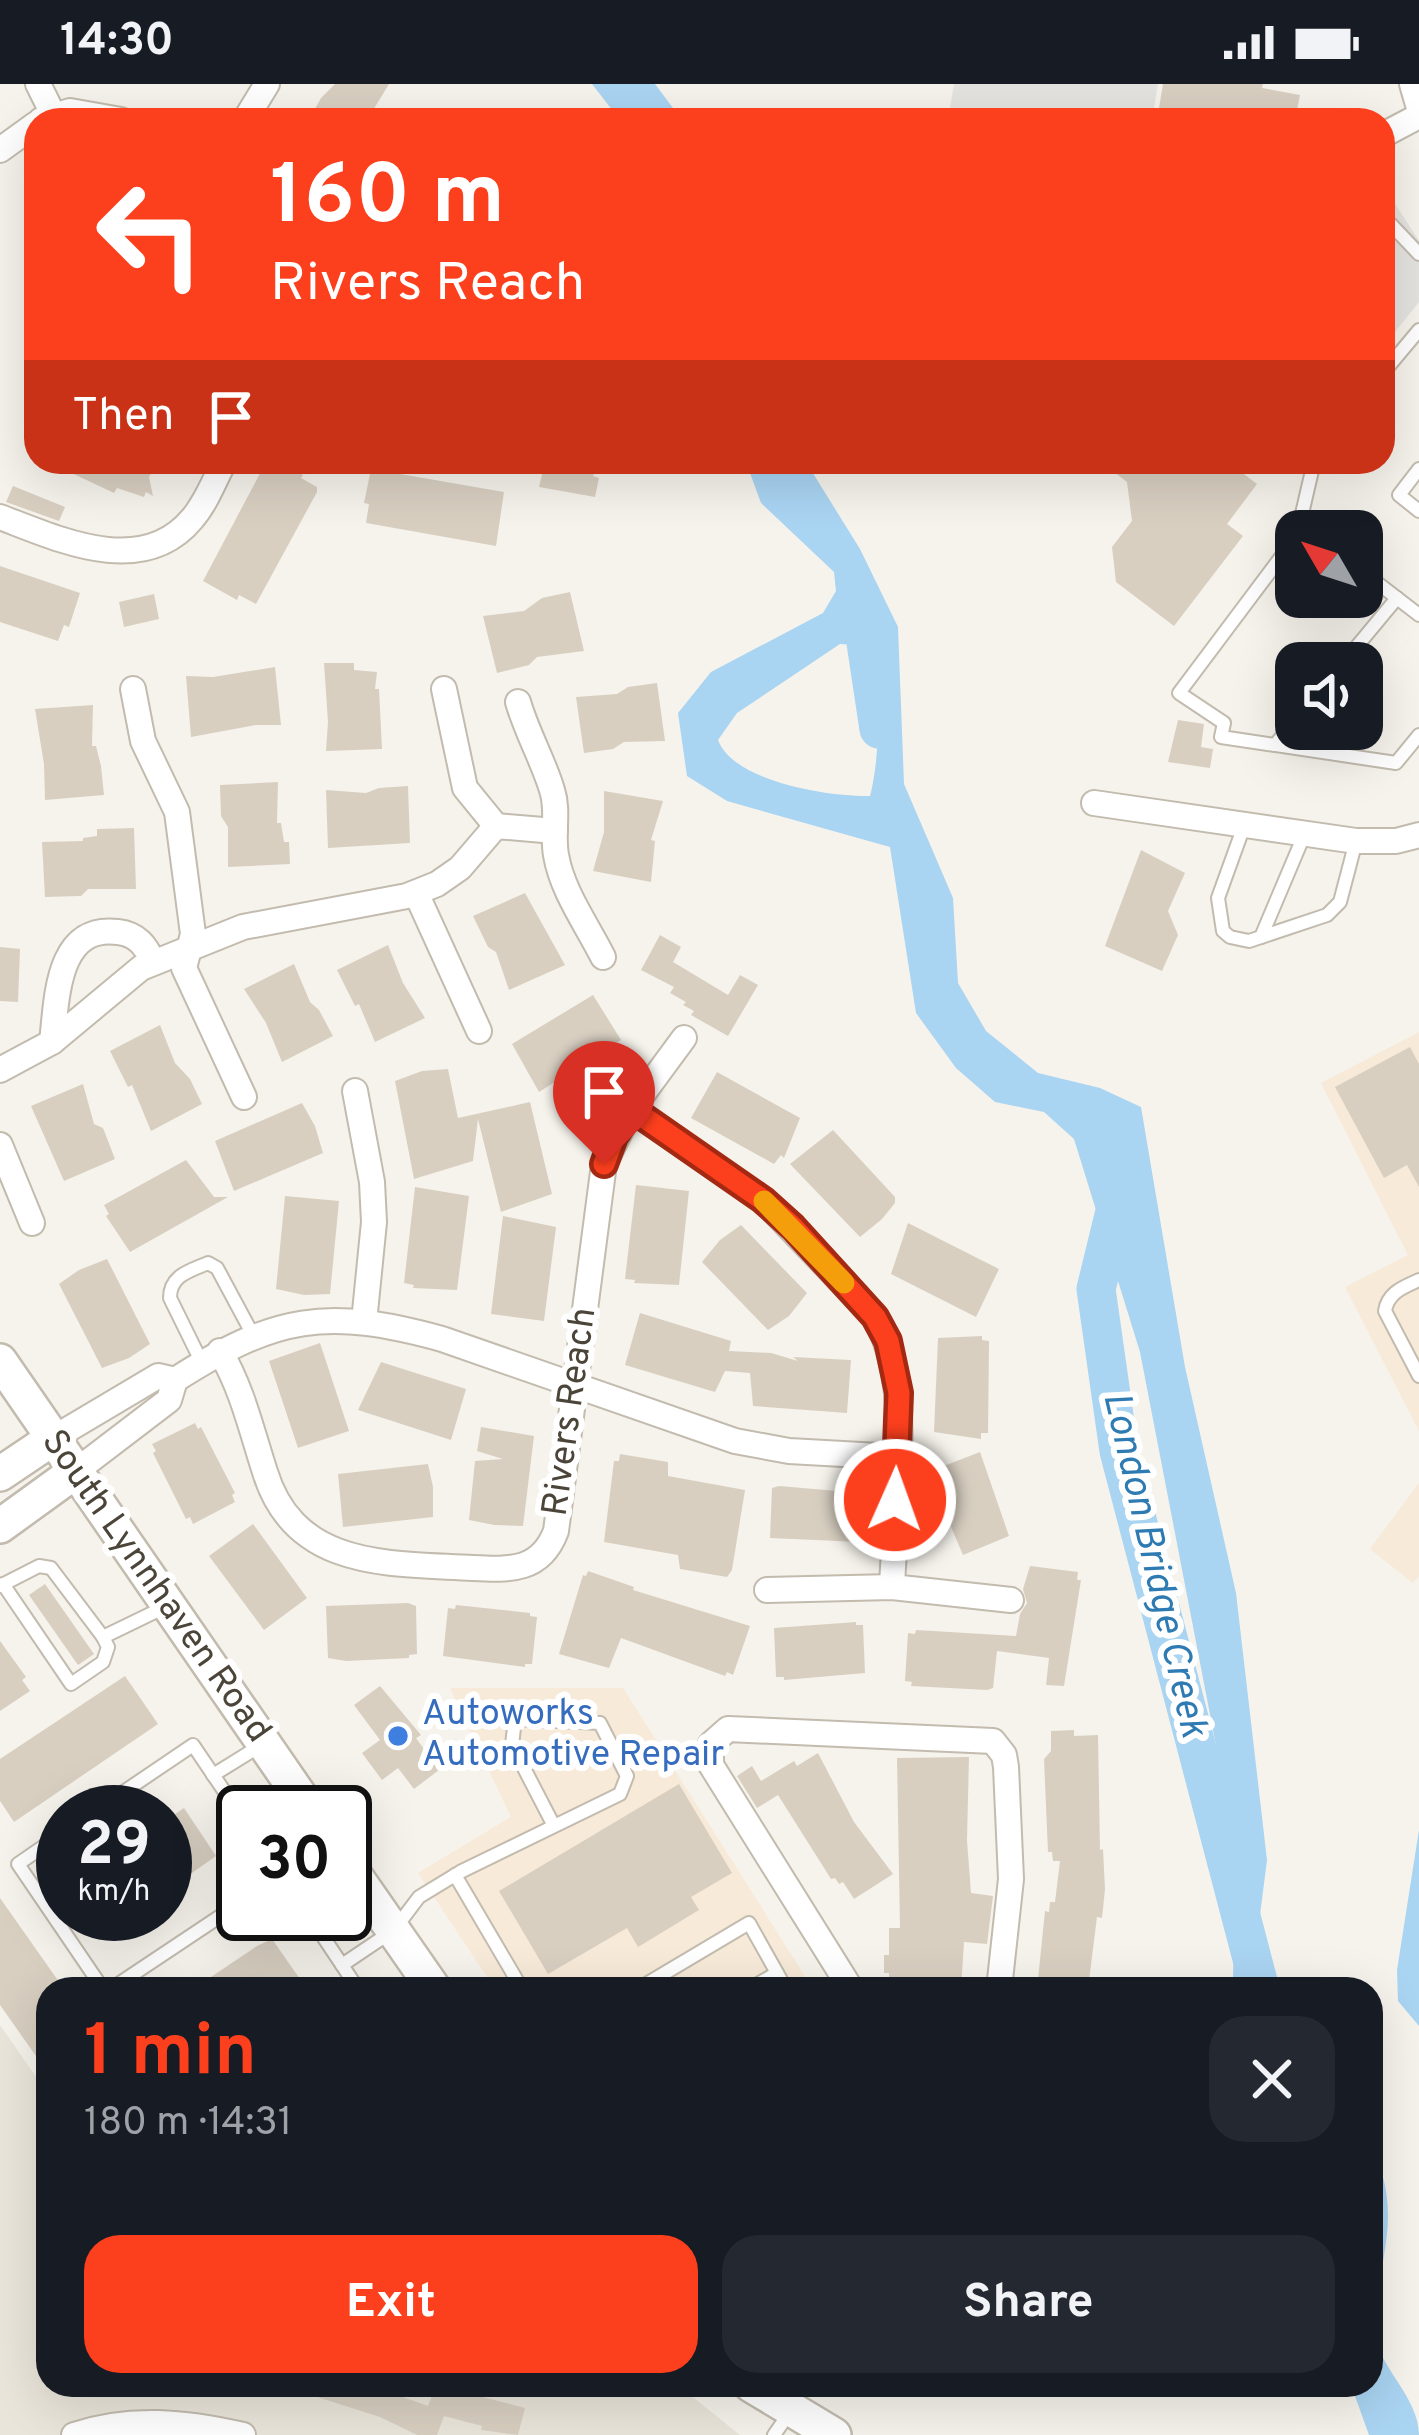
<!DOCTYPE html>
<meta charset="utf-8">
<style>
:root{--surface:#171b24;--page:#242831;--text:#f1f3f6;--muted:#9ea1a6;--accent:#fc3f1d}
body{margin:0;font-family:Overpass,sans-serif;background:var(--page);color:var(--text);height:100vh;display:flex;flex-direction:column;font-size:45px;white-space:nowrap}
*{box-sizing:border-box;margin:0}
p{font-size:39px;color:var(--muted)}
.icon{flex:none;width:66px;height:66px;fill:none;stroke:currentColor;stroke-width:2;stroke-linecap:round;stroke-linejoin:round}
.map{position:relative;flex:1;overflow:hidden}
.details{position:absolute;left:36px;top:1893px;width:1347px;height:420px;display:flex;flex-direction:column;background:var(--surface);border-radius:36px;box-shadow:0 12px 48px #0002}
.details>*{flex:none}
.hud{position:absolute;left:24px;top:24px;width:1371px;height:366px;border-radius:36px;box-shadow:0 12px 48px #0002;background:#fc3f1d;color:#fff;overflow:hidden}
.needle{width:78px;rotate:309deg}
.controls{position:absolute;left:1275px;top:426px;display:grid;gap:24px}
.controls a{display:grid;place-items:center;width:108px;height:108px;border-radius:24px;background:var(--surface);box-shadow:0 12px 48px #0002;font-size:60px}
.speed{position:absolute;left:36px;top:1701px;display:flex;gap:24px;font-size:60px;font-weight:700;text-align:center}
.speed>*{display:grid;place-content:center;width:156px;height:156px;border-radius:50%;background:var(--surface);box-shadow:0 12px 48px #0002;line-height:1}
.speed small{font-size:30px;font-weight:400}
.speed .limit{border:6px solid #111;border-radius:18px;background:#fff;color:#111}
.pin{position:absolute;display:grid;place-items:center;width:102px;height:102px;color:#fff;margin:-123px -51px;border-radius:50% 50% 50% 0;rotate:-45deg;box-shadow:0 0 12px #0007}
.pin .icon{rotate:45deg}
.me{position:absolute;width:132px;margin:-66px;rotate:2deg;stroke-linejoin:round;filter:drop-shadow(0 0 9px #0008)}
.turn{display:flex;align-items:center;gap:42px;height:252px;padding:0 48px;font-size:54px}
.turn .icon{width:156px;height:156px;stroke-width:2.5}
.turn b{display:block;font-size:84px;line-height:102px}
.then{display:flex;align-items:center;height:114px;padding:0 48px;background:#0003;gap:24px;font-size:45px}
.round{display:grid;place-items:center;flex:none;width:126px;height:126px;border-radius:36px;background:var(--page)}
.head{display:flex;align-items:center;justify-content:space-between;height:204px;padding:0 48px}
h1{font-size:72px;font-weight:700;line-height:90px;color:var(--accent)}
.primary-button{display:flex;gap:24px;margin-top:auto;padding:24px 48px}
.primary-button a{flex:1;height:138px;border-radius:36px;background:var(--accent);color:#fff;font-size:48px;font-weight:700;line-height:138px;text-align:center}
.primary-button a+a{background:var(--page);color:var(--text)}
.status{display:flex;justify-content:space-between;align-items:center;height:84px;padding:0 60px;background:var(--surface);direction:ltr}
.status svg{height:33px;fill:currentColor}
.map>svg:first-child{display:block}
.residential{fill:#eae5da}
.commercial{fill:#f7ead8}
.parking{fill:#e5e3e0}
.water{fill:#a9d4f2;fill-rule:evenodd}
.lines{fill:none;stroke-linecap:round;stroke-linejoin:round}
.river{stroke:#a9d4f2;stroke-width:39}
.building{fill:#d8cfc1}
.service-casing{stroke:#c2bbae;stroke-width:16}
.minor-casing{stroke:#c2bbae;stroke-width:28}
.tertiary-casing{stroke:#c2bbae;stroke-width:38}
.service{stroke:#fff;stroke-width:12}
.minor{stroke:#fff;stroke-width:24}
.tertiary{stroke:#fff;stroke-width:33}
.route-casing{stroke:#a42913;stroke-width:30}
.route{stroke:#fc3f1d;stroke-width:21}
.slow{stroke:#f59e0b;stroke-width:21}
.shop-dot{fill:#3f7fe0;stroke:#fff;stroke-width:4.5}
.labels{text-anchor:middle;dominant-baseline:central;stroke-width:12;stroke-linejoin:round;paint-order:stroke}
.street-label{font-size:36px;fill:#4b4439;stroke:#fff}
.shop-label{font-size:36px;fill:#366cbe;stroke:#fff;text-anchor:start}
.water-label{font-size:39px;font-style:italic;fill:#2e7ab2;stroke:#fff}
</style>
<div class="status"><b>14:30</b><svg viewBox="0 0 49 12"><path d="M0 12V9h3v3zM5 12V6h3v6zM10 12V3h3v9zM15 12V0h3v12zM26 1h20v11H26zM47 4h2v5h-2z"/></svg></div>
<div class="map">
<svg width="1419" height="2351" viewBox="0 0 1419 2351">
<rect width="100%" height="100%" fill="#f6f3ec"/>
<path class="residential" d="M 0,1941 L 48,2010 L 48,2301 L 678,2301 L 740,2351 L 0,2351 Z"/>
<g class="commercial">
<path d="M 1419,948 L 1419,1347 L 1345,1203 L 1408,1171 L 1321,999 Z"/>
<path d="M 1419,1399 L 1419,1492 L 1413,1499 L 1370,1465 Z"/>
<path d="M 450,1604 L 623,1604 L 813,1905 L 495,1905 L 418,1789 L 511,1733 Z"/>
</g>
<g class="parking">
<path d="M 954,0 L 1158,0 L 1152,36 L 948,36 Z"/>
<path d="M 1383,101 L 1419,157 L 1419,218 L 1383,263 Z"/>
</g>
<g class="water">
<path d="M 592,0 L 655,0 L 682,36 L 620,36 Z"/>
<path d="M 746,378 L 806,378 L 860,465 L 898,543 L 904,700 L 953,814 L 958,899 L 986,947 L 1038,989 L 1100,1004 L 1141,1023 L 1185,1283 L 1236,1509 L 1267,1776 L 1255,1870 L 1278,1905 L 1237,1905 L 1233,1894 L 1236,1765 L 1140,1268 L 1074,1055 L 1044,1028 L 995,1018 L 956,984 L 916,929 L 890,763 L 727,717 L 687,692 L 678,629 L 711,588 L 823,529 L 836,507 L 834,488 L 761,419 ZM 840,560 L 857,561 C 885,589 880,674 870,712 C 829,713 734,698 718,656 L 737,629 Z"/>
<path d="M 1419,1746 L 1419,1942 L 1398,1917 L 1397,1886 Z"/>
<path d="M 1371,2059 C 1394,2112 1390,2140 1380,2195 C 1377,2209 1371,2227 1372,2241 C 1376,2282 1419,2312 1419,2351 L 1369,2351 L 1351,2301 L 1371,2301 Z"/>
</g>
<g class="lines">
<g class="river">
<path d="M 860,519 L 879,645"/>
<path d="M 1119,1111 L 1096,1205 L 1119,1367 L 1260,1905"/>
</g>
</g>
<g class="building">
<path d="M 335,0 L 389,0 L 367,36 L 309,36 L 321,14 Z"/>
<path d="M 1163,0 L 1263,0 L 1262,4 L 1300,11 L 1295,36 L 1157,36 Z"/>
<path d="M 48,378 L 157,378 L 149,393 L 153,412 L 146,408 L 144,413 L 117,404 L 114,409 Z"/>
<path d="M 266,378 L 278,378 L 303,391 L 301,394 L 317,403 L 317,408 L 256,520 L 239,511 L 237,516 L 203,497 Z"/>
<path d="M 545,378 L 599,378 L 593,392 L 599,394 L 595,413 L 539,403 Z"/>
<path d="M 1101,378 L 1228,378 L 1257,400 L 1227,440 L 1243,452 L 1174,542 L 1116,498 L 1112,463 L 1132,437 L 1127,398 Z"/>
<path d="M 371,385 L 504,408 L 496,462 L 366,439 L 369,420 L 364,419 Z"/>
<path d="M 13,402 L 65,423 L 59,437 L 6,418 Z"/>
<path d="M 0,482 L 80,509 L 69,543 L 64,541 L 58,557 L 0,538 Z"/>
<path d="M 570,508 L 584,567 L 537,573 L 529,581 L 497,589 L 483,532 L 524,527 L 542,514 Z"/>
<path d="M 154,510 L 159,535 L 124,543 L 119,518 Z"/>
<path d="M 324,579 L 354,579 L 354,586 L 377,588 L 375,605 L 379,605 L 382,665 L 326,667 L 328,638 Z"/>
<path d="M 275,583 L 281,641 L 256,641 L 191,653 L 186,592 L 213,593 Z"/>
<path d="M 657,599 L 665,657 L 624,658 L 613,665 L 584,669 L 576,613 L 617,610 L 628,603 Z"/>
<path d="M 93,621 L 92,662 L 96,662 L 101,682 L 104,711 L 45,716 L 44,680 L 35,625 Z"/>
<path d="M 1178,636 L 1204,640 L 1201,663 L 1213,665 L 1210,684 L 1168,678 Z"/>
<path d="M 278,698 L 277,739 L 281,739 L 284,758 L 289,758 L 290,780 L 228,783 L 228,743 L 221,732 L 220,701 Z"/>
<path d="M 408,702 L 410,759 L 328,764 L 326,706 L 366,709 L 379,704 Z"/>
<path d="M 604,707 L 663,717 L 651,756 L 655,757 L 651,798 L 593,787 L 604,748 Z"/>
<path d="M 134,744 L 136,805 L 88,805 L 81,812 L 45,813 L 42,758 L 83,757 L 83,754 L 97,752 L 97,745 Z"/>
<path d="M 1141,766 L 1185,789 L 1168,827 L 1178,851 L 1162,887 L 1105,862 Z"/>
<path d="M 525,809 L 565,881 L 509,906 L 496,868 L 488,863 L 473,832 Z"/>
<path d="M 660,851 L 681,863 L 673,878 L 728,911 L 740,891 L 758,901 L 728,952 L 691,931 L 694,927 L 683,921 L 686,918 L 670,909 L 674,903 L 641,886 Z"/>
<path d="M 388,861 L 403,899 L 425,934 L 375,958 L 359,920 L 355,922 L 337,886 Z"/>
<path d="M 0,863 L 20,865 L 18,918 L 0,917 Z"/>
<path d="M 294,880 L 310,918 L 319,926 L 333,952 L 282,978 L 266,939 L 244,905 Z"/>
<path d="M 593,911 L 621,956 L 539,1008 L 512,960 Z"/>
<path d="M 160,941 L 175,979 L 190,995 L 202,1020 L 151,1047 L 132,1001 L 128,1003 L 110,967 Z"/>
<path d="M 1410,963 L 1419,980 L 1419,1103 L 1407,1081 L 1384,1094 L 1335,1003 Z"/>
<path d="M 448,985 L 458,1034 L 530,1018 L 552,1110 L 501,1128 L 478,1035 L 473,1077 L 414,1095 L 395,997 L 422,987 Z"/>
<path d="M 717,988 L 800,1034 L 784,1074 L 781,1071 L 774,1080 L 691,1034 Z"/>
<path d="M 83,1000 L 94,1040 L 103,1044 L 115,1075 L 64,1097 L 31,1022 Z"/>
<path d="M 302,1019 L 315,1042 L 323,1069 L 234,1107 L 215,1057 Z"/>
<path d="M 833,1046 L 895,1113 L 895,1119 L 882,1135 L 860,1153 L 790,1080 Z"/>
<path d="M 186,1076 L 214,1113 L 228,1113 L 130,1168 L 106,1132 L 109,1130 L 104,1121 Z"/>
<path d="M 636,1101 L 689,1107 L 679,1201 L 634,1199 L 635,1196 L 625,1195 Z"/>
<path d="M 415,1103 L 469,1112 L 457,1206 L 413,1204 L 414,1201 L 404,1199 Z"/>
<path d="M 285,1112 L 339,1117 L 330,1210 L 304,1211 L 276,1205 Z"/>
<path d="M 503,1132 L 556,1143 L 544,1237 L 491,1230 Z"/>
<path d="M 908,1139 L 999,1185 L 976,1233 L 891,1190 Z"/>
<path d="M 741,1141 L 807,1209 L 789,1232 L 768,1246 L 702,1178 L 720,1156 Z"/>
<path d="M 107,1175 L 150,1260 L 129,1274 L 102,1284 L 59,1200 L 79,1186 Z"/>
<path d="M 640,1229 L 731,1257 L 729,1267 L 771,1269 L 798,1277 L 793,1273 L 851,1276 L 847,1329 L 753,1322 L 750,1289 L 725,1287 L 715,1308 L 625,1281 Z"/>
<path d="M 982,1252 L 982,1256 L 989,1257 L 988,1349 L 981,1349 L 981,1355 L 934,1348 L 938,1254 Z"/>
<path d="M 320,1259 L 349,1347 L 298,1364 L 269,1277 Z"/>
<path d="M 381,1278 L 466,1305 L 451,1356 L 358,1326 Z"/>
<path d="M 195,1339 L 198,1345 L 201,1343 L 235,1409 L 232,1411 L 235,1418 L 193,1440 L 190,1433 L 186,1435 L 153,1369 L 156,1367 L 152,1360 Z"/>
<path d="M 481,1343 L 534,1352 L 523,1442 L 494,1441 L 469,1436 L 475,1377 L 503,1375 L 477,1367 Z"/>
<path d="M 980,1368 L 1009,1452 L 963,1471 L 931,1396 L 934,1395 L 931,1387 Z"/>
<path d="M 620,1370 L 668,1378 L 668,1392 L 745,1406 L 732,1486 L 727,1493 L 680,1485 L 678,1471 L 604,1458 L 614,1377 L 619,1377 Z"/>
<path d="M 428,1380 L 433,1403 L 433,1433 L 343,1443 L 338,1390 Z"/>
<path d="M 779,1402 L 861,1409 L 859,1458 L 770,1454 L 772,1404 Z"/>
<path d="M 253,1440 L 307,1514 L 264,1546 L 209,1472 Z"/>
<path d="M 1030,1482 L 1078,1488 L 1077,1496 L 1081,1496 L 1064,1602 L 1046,1601 L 1049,1574 L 997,1567 L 993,1604 L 987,1606 L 911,1602 L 912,1598 L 905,1597 L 908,1549 L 915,1550 L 916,1546 L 1016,1552 L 1020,1530 L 1027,1519 L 1023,1505 Z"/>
<path d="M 588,1487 L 634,1503 L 633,1506 L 750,1542 L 733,1591 L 727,1588 L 725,1592 L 621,1554 L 609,1584 L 559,1570 L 583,1491 L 586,1492 Z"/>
<path d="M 45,1500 L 94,1570 L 78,1581 L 29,1511 Z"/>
<path d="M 408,1519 L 416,1522 L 417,1570 L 409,1571 L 409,1574 L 346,1577 L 328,1574 L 326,1522 Z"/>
<path d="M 456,1521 L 530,1529 L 530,1532 L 537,1533 L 532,1580 L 525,1580 L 525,1583 L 443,1572 L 448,1524 L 455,1525 Z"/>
<path d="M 856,1538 L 856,1541 L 863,1541 L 865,1589 L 784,1596 L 784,1593 L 776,1593 L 774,1544 Z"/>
<path d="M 0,1557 L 26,1593 L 22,1596 L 30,1607 L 0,1627 Z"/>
<path d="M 125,1592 L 158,1640 L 14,1738 L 0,1717 L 0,1675 Z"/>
<path d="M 380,1602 L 421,1651 L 416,1654 L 439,1686 L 414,1705 L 398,1684 L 382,1696 L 362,1669 L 380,1656 L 354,1621 Z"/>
<path d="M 1074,1646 L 1074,1652 L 1098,1651 L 1100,1766 L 1103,1765 L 1105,1805 L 1102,1834 L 1097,1833 L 1088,1905 L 1037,1905 L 1045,1827 L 1049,1828 L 1050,1818 L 1055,1818 L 1060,1777 L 1053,1777 L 1052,1768 L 1048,1768 L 1044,1675 L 1051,1667 L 1051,1647 Z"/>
<path d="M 818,1669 L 854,1738 L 893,1790 L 854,1815 L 843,1798 L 839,1800 L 835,1794 L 831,1795 L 778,1711 L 757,1724 L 737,1692 L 752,1682 L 761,1697 L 794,1677 L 797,1682 Z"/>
<path d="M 969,1673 L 967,1756 L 971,1809 L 993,1812 L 987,1860 L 964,1858 L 961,1905 L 889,1905 L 889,1889 L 884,1889 L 884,1871 L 889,1871 L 889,1844 L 900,1844 L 897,1674 Z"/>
<path d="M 679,1700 L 732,1789 L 691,1813 L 699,1826 L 638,1863 L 627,1844 L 548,1890 L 499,1807 Z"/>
<path d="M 184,1724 L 216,1772 L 165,1808 L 165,1737 Z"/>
<path d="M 0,1814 L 64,1905 L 48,1905 L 48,1989 L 0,1921 Z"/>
<path d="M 272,1855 L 307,1905 L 193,1905 L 257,1862 Z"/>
<path d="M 293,2301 L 369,2301 L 428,2322 L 436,2301 L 454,2301 L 452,2305 L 525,2324 L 518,2351 L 481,2346 L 482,2342 L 444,2332 L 437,2351 L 417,2351 L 380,2333 L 292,2305 Z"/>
</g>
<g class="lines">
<defs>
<g id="service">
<path d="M 1383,132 L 1419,170"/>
<path d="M 1383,289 L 1419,246"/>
<path d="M 1419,385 L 1399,411 L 1419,427"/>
<path d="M 1298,447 L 1314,378"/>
<path d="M 1296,453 L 1179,609 L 1224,639 L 1221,653 L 1396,679 L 1419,651"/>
<path d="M 1362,487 L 1419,531"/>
<path d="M 1343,579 L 1397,514"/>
<path d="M 1275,661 L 1296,635"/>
<path d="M 1244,742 L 1218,814 L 1223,847 L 1230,853 L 1249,857 L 1327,831 L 1340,818 L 1356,757"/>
<path d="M 1261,853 L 1305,749"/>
<path d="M 1419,1196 C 1404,1203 1388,1208 1385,1227 L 1419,1292"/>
<path d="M 202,1279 L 170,1214 C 170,1191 190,1187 208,1179 L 217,1184 L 253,1251"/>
<path d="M 3,1500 L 71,1600 L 103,1578 L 108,1563 L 103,1553"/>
<path d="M 0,1502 L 39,1482 L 51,1484 L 103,1553 L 167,1522"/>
<path d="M 213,1691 L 263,1660"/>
<path d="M 94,1728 L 193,1661 L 243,1735"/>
<path d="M 63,1749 L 18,1780 L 103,1905"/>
<path d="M 455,1791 L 522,1905"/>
<path d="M 308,1830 L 358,1905"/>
<path d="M 342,1881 L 394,1846 L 419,1813 L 460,1788 L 620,1710 L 627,1692 L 600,1639 L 515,1635 L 512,1661 L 554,1742"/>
<path d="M 111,1905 L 243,1817"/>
<path d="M 638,1905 L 749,1839 L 786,1905"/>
<path d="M 749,1905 L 777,1889"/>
<path d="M 774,2351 L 790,2328"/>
</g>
<g id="minor">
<path d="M 38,0 L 53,30"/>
<path d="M 1412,0 L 1419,24"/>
<path d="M 41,36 L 70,27 L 121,36"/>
<path d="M 245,36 L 267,0"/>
<path d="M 1383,51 L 1419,32"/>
<path d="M 0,66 L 36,40"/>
<path d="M 0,433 C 58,455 142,495 192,435 C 206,419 214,397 224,378"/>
<path d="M 133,605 L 143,657 L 177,728 L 193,850 L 184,884 L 244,1013"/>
<path d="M 444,605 L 465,704 L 496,742"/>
<path d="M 518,618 C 527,649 543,676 552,706 C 559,727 552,749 556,771 C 562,807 587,841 603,873"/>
<path d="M 1094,719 L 1356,757 L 1396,757 L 1419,751"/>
<path d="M 416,809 L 479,947"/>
<path d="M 52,958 C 57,916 56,840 118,848 C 137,850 146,862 153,878"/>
<path d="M 0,986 L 52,958 L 141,884 L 243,843 L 407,812 L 437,800 L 460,784 L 496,742 L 555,747"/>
<path d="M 355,1007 L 372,1098 L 374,1138 L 364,1238"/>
<path d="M 631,1026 L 763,1116 L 875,1233 C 915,1306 895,1420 892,1503"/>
<path d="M 0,1061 L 32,1139"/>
<path d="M 220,1267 C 243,1307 251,1345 265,1388 C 295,1486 390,1479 473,1484 C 511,1486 541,1487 556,1447 L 604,1080 L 631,1026 L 684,954"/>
<path d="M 52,1355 L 158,1292 L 175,1296"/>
<path d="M 76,1387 L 169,1316 L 175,1296 C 275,1232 326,1223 442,1255 L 735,1357 L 789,1367 L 897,1373"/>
<path d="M 767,1506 L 892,1503 L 1011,1516"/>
<path d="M 851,1905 L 711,1681 L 711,1660 L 728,1645 L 993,1657 L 1004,1671 L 1006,1683 L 1011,1795 L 999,1905"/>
<path d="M 74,2351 C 130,2332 186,2338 243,2351"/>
</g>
<g id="tertiary">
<path d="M 0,1277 L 311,1728"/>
<path d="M 0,1390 L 52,1355"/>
<path d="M 0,1442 L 76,1387"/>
<path d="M 345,1777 L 434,1905"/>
<path d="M 751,2301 L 834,2351"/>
</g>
</defs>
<use href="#service" class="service-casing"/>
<use href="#minor" class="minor-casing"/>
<use href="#tertiary" class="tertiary-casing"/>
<use href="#service" class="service"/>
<use href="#minor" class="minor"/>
<use href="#tertiary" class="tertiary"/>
</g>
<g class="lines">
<defs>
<path id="route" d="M 604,1080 L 614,1053 L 632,1025 L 763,1116 L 793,1143 L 875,1233 L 888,1257 L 899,1309 L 895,1416"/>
</defs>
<use href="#route" class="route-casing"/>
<use href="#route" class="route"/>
<path class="slow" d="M 764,1117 L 844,1199"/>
</g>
<circle class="shop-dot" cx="398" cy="1652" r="12"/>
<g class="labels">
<g class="street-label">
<text transform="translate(571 1328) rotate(-82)">Rivers Reach</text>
<text transform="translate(155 1503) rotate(55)">South Lynnhaven Road</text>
</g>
<g class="shop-label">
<text x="422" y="1631">Autoworks<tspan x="422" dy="41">Automotive Repair</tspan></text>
</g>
<g class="water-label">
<text transform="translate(1153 1481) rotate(77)">London Bridge Creek</text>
</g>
</g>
</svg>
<div class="controls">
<a><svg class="needle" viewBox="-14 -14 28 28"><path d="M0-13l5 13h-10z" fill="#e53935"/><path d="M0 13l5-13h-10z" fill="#9ea1a6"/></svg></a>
<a><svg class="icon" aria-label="sound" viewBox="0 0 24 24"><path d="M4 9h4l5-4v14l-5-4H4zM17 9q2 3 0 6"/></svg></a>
</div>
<div class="speed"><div>29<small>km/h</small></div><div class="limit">30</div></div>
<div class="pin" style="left:604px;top:1080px;background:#d93025"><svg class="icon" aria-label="arrive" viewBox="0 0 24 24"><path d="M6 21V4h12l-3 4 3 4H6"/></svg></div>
<svg class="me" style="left:895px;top:1416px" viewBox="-20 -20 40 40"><circle r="17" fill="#fc3f1d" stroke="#fff" stroke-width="3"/><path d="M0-11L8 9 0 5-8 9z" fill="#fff"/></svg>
<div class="hud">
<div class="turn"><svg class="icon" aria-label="left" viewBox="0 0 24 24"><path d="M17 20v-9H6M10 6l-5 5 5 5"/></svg><div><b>160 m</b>Rivers Reach</div></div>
<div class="then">Then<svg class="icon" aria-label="arrive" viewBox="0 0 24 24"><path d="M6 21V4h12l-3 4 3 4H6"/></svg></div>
</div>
<section class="details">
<div class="head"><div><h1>1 min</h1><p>180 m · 14:31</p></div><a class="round"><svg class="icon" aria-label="close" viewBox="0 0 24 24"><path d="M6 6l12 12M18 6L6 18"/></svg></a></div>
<div class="primary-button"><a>Exit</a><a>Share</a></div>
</section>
</div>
